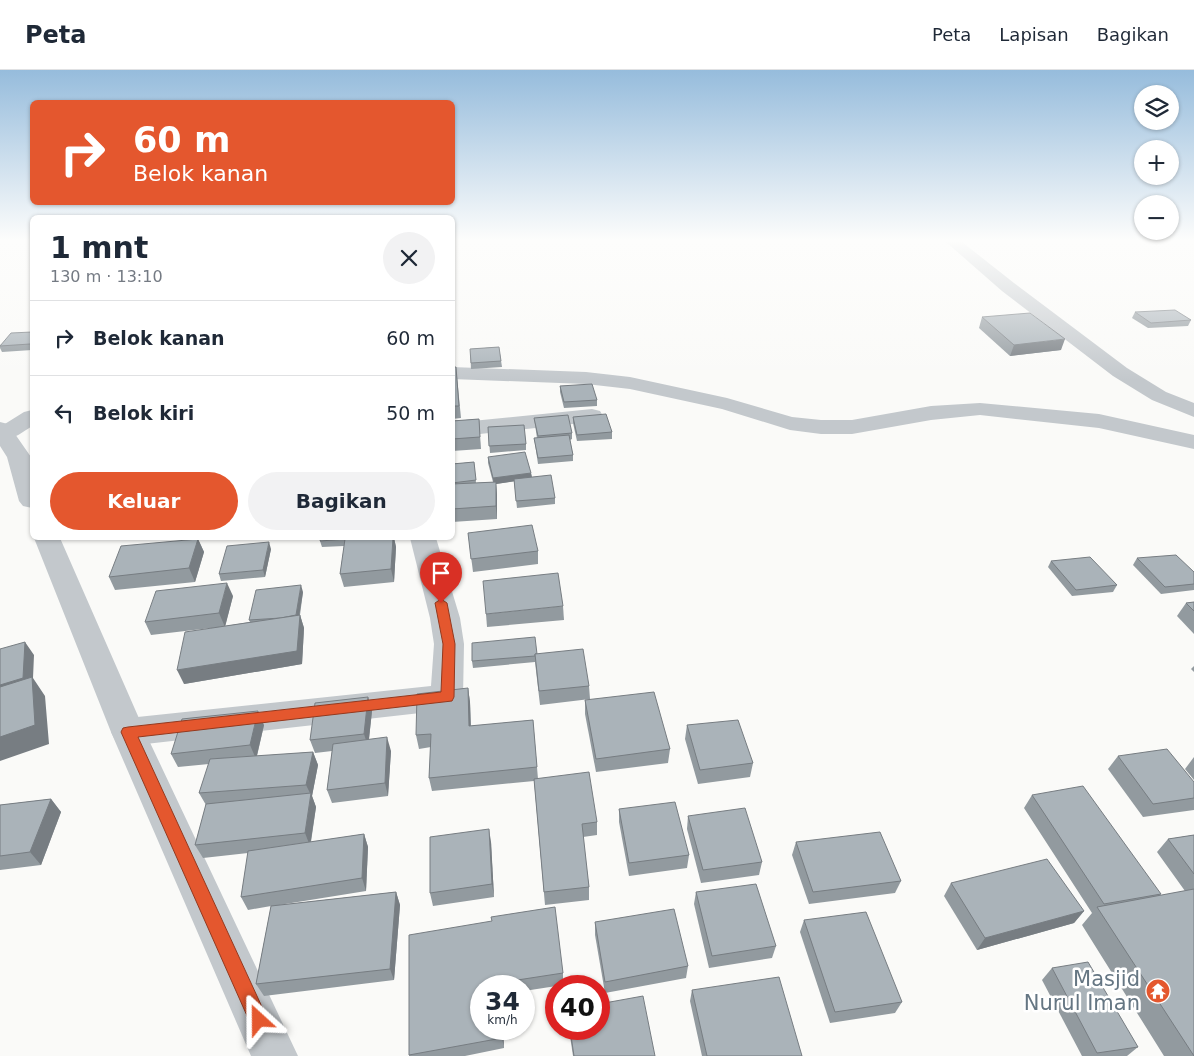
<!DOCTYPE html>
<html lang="id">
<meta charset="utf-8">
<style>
:root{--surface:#fff;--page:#f2f2f3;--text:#1f2937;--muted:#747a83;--line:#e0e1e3;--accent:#e4572e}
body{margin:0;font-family:"DejaVu Sans",sans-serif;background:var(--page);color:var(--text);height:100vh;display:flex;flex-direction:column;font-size:19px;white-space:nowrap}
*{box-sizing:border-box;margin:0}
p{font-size:16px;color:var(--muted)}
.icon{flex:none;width:28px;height:28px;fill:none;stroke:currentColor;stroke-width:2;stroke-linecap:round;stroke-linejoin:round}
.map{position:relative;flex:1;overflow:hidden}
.drawer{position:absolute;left:30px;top:145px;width:425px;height:325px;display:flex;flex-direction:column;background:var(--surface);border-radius:8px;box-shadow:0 1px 4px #0004}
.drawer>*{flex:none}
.top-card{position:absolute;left:30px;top:30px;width:425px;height:105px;border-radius:8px;box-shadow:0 1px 4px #0004;background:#e4572e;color:#fff;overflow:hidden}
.fabs{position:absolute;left:1134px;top:15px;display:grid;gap:10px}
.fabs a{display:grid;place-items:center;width:45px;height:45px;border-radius:50%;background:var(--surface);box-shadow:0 1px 4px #0004;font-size:25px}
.speed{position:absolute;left:470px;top:905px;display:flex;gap:10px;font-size:25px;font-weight:700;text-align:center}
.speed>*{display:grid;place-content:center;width:65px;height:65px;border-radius:50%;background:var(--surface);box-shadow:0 1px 4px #0004;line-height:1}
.speed small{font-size:12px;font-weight:400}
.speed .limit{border:8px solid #d22;background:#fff;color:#111}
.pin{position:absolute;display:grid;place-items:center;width:42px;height:42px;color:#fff;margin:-51px -21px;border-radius:50% 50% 50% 0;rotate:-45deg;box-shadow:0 0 5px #0007}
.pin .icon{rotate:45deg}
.me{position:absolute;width:55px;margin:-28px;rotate:336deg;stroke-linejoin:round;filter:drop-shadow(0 0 4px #0008)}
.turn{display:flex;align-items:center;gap:18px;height:105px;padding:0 20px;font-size:22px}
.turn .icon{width:65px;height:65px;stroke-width:2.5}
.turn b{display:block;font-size:35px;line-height:42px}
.round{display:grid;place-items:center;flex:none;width:52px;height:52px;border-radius:26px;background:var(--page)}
.headline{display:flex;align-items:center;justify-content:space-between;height:85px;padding:0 20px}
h1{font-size:30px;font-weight:600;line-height:38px}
.action{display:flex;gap:10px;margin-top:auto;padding:10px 20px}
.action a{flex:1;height:58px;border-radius:30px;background:var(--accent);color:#fff;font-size:20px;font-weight:600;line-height:58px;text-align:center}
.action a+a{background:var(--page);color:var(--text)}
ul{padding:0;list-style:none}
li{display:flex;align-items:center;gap:15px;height:75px;padding:0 20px;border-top:1px solid var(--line)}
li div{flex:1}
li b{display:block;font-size:19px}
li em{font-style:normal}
header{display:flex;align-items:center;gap:30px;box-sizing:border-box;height:70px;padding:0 25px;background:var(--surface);border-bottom:1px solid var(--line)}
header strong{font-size:24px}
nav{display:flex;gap:28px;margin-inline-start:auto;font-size:18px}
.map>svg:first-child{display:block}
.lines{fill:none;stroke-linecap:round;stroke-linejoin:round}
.minor{fill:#c3c8cc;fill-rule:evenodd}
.tertiary{fill:#c3c8cc;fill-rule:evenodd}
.wall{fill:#929a9f}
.shaded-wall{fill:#777d82}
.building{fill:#aab3b9;stroke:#777d82}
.route{fill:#e4572e;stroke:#94391e}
.labels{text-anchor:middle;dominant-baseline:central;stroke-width:5;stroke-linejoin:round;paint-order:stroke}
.near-poi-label{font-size:21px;fill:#657683;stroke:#fff;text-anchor:end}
</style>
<header>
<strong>Peta</strong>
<nav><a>Peta</a><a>Lapisan</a><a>Bagikan</a></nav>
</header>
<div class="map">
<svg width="1194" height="986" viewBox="0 0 1194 986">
<rect width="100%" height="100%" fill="#fafaf8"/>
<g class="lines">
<g class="minor">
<path d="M 946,172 L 962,172 L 1014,213 L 1127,298 L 1166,322 L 1194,333 L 1194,347 L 1152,330 L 1113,306 L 1002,221 Z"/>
<path d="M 452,297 L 586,302 L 630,307 L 727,328 L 792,347 L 821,350 L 852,350 L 931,336 L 980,333 L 1099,344 L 1194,365 L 1194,379 L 1099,358 L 980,345 L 931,350 L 852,364 L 821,364 L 790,360 L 722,339 L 630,319 L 586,314 L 452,309 Z"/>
<path d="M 592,339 L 600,341 L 603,346 L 600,351 L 452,367 L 452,353 Z"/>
<path d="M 32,340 L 32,356 C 23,362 12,371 0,369 L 0,357 L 24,342 Z"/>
<path d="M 410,468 L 436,468 L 460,548 L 464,574 L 463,627 L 459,636 L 447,640 L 128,676 L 116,672 L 111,662 L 116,652 L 128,648 L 431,616 L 434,574 L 430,548 Z"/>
</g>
<g class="tertiary">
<path d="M 0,352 L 8,354 L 31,387 L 32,393 L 32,438 L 23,436 L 19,431 L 7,387 L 0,376 Z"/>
<path d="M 34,468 L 60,468 L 145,662 L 298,986 L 251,986 L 111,662 Z"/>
</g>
</g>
<g class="wall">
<path d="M 1135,242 L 1191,250 L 1188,256 L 1148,258 L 1132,248 Z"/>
<path d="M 982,247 L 1061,280 L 1010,286 L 979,258 Z"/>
<path d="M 32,262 L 32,280 L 2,282 L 0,278 L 0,275 Z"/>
<path d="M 499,277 L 502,297 L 471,299 L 470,279 Z"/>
<path d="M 452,297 L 456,297 L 461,348 L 452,349 Z"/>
<path d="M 560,316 L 597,330 L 597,336 L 564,338 L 560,322 Z"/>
<path d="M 573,347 L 612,362 L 612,369 L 577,371 L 573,353 Z"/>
<path d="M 534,348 L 572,363 L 572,369 L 570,370 L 573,385 L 573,391 L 538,394 L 535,374 L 534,368 L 537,368 Z"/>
<path d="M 479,349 L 481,379 L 452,381 L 452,351 Z"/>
<path d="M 488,357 L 526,374 L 526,380 L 490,383 Z"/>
<path d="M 488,387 L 531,403 L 532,407 L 555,428 L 555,434 L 517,438 L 514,411 L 496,414 L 497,425 L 497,449 L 452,452 L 452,394 L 474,392 L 476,413 L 493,412 L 488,393 Z"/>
<path d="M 468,463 L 538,481 L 538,494 L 473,502 Z"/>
<path d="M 321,468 L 394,468 L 396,477 L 394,512 L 344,517 L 340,504 L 344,476 L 322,477 L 320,471 Z"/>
<path d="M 198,469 L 204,482 L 195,512 L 115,520 L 109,507 Z"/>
<path d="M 271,479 L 265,507 L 221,511 L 219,504 Z"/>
<path d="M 1137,488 L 1194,502 L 1194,520 L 1161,524 L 1133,495 Z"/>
<path d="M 1051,491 L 1117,515 L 1113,522 L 1072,526 L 1048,497 Z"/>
<path d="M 303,522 L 300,545 L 304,558 L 302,594 L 184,614 L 211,558 L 151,565 L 145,552 L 233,526 L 225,556 L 250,552 L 249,550 Z"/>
<path d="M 1194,532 L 1194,564 L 1177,546 L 1186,533 Z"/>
<path d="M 563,536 L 564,550 L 487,557 L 486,544 Z"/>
<path d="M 537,584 L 589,616 L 590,629 L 540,635 L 535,592 L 473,598 L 472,591 Z"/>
<path d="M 1194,596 L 1194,602 L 1191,599 Z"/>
<path d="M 468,618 L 470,632 L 471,656 L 533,650 L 538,709 L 597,752 L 597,765 L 583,767 L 589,817 L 589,830 L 545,835 L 534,711 L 432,721 L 429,708 L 431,677 L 419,679 L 416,665 Z"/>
<path d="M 368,627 L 372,641 L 369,669 L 391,681 L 388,726 L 332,733 L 327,720 L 332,681 L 315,683 L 310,670 Z"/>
<path d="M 585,630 L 670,679 L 668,693 L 596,702 L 585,644 Z"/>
<path d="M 264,655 L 257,686 L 313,682 L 318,695 L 312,726 L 316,737 L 311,772 L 364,764 L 368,777 L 366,821 L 279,835 L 396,822 L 400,835 L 394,910 L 264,926 L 256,914 L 271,836 L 248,840 L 241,827 L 248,783 L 203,788 L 195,775 L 206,735 L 199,723 L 209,694 L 178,697 L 171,684 Z"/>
<path d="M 687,655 L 753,693 L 750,707 L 698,714 L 685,669 Z"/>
<path d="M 1118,686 L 1194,712 L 1194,740 L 1143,747 L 1108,699 Z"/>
<path d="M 1194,687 L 1194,710 L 1185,699 Z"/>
<path d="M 1032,725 L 1161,824 L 1159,826 L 1185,821 L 1157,782 L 1168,769 L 1194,765 L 1194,986 L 1164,986 L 1082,855 L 1092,843 L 1024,738 Z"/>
<path d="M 51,729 L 61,742 L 41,795 L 0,800 L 0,735 Z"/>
<path d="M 619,739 L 689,785 L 687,798 L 629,806 L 619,752 Z"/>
<path d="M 688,746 L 762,792 L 759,805 L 701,813 L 687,759 Z"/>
<path d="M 491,772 L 494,827 L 433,836 L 430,823 Z"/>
<path d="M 796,772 L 901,811 L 895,823 L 809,834 L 792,785 Z"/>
<path d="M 951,813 L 1084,841 L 1074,853 L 977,880 L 944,826 Z"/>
<path d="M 696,822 L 776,876 L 772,888 L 709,898 L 694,834 Z"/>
<path d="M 804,850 L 902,932 L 895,943 L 830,953 L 800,862 Z"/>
<path d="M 595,852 L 688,896 L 686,908 L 605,923 L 595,865 Z"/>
<path d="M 409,865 L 563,903 L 563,915 L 524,921 L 524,916 L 481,916 L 503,959 L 504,978 L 465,986 L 409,986 Z"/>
<path d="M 1052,898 L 1138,977 L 1127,986 L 1082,986 L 1042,910 Z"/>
<path d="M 692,920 L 802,986 L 702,986 L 690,931 Z"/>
<path d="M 569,959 L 599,959 L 655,986 L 573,986 Z"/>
</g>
<g class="shaded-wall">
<path d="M 1065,269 L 1061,280 L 1010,286 L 1014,275 Z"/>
<path d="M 531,403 L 532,409 L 496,414 L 497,425 L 497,449 L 493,408 Z"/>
<path d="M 393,468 L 394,468 L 396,477 L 394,512 L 391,499 Z"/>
<path d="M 198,469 L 204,482 L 195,512 L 189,498 Z"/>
<path d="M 269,472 L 271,479 L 265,507 L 263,500 Z"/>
<path d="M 227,513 L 233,526 L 225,557 L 219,543 Z"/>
<path d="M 301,515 L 303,522 L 298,553 L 296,546 Z"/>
<path d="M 300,545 L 304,558 L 302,594 L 184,614 L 177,600 Z"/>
<path d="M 25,572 L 34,585 L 33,608 L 45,626 L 49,674 L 0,691 L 0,615 Z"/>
<path d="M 468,618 L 470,632 L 471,669 L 469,656 Z"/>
<path d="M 368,627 L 372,641 L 368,677 L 364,664 Z"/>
<path d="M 258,641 L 264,655 L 256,689 L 250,675 Z"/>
<path d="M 387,667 L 391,681 L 388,726 L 385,713 Z"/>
<path d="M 313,682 L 318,695 L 312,726 L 316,737 L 310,776 L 305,763 L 311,725 L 306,715 Z"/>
<path d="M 51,729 L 61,742 L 41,795 L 30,782 Z"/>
<path d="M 489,759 L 491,772 L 494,827 L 492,814 Z"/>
<path d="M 364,764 L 368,777 L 366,821 L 362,808 Z"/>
<path d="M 396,822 L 400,835 L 394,910 L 390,899 Z"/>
<path d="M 1084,841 L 1074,853 L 977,880 L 985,868 Z"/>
<path d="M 502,959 L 503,959 L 504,978 L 502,968 Z"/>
</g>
<g class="building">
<path d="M 1175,240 L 1191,250 L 1151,253 L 1135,242 Z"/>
<path d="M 1030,243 L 1065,269 L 1014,275 L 982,247 Z"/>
<path d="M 32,262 L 32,272 L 30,274 L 0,276 L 11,263 Z"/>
<path d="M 499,277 L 501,291 L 471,293 L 470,279 Z"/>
<path d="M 452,297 L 456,297 L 459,336 L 452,336 Z"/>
<path d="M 592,314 L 597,330 L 564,332 L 560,316 Z"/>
<path d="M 606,344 L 612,362 L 577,365 L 573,347 Z"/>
<path d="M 568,345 L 572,363 L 538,366 L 534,348 Z"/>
<path d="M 479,349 L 480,367 L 452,369 L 452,351 Z"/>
<path d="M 524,355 L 526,374 L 489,376 L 488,357 Z"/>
<path d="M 569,365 L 573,385 L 538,388 L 534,368 Z"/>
<path d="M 525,382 L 531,403 L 493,408 L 488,387 Z"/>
<path d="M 474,392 L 476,410 L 452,413 L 452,394 Z"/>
<path d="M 551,405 L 555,428 L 516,431 L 514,409 Z"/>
<path d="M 496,412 L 496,436 L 452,439 L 452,414 Z"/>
<path d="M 532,455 L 538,481 L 471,489 L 468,463 Z"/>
<path d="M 321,468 L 359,468 L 320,471 Z"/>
<path d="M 361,468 L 393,468 L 391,499 L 340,504 L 345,469 Z"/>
<path d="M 198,469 L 189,498 L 109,507 L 121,476 Z"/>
<path d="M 269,472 L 263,500 L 219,504 L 227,476 Z"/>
<path d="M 1176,485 L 1194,502 L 1194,514 L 1165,517 L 1137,488 Z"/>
<path d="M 1090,487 L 1117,515 L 1076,520 L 1051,491 Z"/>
<path d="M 558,503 L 563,536 L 486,544 L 483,511 Z"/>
<path d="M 227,513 L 219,543 L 145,552 L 156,521 Z"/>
<path d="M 301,515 L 296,545 L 281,548 L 249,550 L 256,520 Z"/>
<path d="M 1194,532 L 1194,541 L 1186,533 Z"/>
<path d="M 300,545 L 297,581 L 177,600 L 185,562 Z"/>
<path d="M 535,567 L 537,584 L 535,584 L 535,586 L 472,591 L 472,573 Z"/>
<path d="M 25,572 L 23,608 L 0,615 L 0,579 Z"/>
<path d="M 583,579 L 589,616 L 539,621 L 535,584 Z"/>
<path d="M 32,607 L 35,655 L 0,667 L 0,617 Z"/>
<path d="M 468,618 L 469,656 L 533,650 L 537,697 L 429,708 L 431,664 L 416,665 L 417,624 Z"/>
<path d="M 654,622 L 670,679 L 596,689 L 585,630 Z"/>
<path d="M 368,627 L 364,664 L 310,670 L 315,633 Z"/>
<path d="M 258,641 L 250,675 L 171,684 L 182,649 Z"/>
<path d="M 738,650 L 753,693 L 700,700 L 687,655 Z"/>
<path d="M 387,667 L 385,713 L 327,720 L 333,674 Z"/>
<path d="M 1167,679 L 1194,712 L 1194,728 L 1153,734 L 1118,686 Z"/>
<path d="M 313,682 L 306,715 L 199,723 L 210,689 Z"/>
<path d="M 589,702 L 597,752 L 582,754 L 589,817 L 544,822 L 534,709 Z"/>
<path d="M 1083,716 L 1161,824 L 1104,834 L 1032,725 Z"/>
<path d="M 311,723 L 305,763 L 195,775 L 206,734 Z"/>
<path d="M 51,729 L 30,782 L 0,786 L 0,735 Z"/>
<path d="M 675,732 L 689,785 L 629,793 L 619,739 Z"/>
<path d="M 745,738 L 762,792 L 703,800 L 688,746 Z"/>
<path d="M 489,759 L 492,814 L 430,823 L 430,767 Z"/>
<path d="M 880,762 L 901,811 L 813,822 L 796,772 Z"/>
<path d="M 364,764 L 362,808 L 241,827 L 248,781 Z"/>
<path d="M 1194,765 L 1194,804 L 1168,769 Z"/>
<path d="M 1047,789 L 1084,841 L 985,868 L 951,813 Z"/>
<path d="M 756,814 L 776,876 L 712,886 L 696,822 Z"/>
<path d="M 1194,819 L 1194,986 L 1097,837 Z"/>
<path d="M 396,822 L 390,899 L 256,914 L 271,836 Z"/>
<path d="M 555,837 L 563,903 L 498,913 L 498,916 L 481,916 L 481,959 L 502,959 L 502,968 L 409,985 L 409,865 L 492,851 L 491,847 Z"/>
<path d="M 674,839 L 688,896 L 605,912 L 595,852 Z"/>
<path d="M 866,842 L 902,932 L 835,942 L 804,850 Z"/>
<path d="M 1088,892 L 1138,977 L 1097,983 L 1052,898 Z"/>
<path d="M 779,907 L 802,986 L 707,986 L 692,920 Z"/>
<path d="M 643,926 L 655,986 L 574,986 L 570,959 L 599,959 L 599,934 Z"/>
</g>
<linearGradient id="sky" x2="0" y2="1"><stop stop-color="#96bcdc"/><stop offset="0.55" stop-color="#fdfdfc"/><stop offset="1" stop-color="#fdfdfc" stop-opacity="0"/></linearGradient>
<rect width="1194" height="310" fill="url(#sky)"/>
<path class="route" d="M 441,529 L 447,533 L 455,574 L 454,627 L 452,631 L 138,667 L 268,950 L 265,957 L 259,959 L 252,957 L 121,662 L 123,658 L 128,657 L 441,622 L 443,574 L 435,533 Z"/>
<defs>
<symbol id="temple-disc" viewBox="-11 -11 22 22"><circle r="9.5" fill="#e4572e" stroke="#fff"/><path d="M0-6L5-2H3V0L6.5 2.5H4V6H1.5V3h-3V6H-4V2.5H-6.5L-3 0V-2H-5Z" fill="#fff"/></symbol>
</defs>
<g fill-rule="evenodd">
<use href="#temple-disc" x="1144" y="907" width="28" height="28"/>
</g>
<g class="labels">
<g class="near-poi-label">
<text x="1140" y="909">Masjid<tspan x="1140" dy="24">Nurul Iman</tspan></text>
</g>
</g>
</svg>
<div class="fabs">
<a><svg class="icon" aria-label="layers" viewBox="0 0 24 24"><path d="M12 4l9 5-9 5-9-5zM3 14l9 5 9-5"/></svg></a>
<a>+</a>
<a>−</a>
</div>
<div class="speed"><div>34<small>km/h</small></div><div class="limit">40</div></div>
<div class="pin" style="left:441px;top:533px;background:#d93025"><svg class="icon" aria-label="arrive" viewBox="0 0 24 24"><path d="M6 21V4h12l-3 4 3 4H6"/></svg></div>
<svg class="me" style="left:259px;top:950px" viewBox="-20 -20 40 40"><path d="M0-17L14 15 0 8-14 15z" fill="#e4572e" stroke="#fff" stroke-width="4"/></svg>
<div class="top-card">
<div class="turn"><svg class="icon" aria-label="right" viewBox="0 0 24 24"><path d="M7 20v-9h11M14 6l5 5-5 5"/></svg><div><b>60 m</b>Belok kanan</div></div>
</div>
<section class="drawer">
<div class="headline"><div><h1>1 mnt</h1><p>130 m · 13:10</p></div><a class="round"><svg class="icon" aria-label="close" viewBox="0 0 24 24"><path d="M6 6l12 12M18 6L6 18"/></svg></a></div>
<ul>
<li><svg class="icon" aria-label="right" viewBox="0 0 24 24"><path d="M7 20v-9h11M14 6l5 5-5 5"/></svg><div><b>Belok kanan</b></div><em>60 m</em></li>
<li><svg class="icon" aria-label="left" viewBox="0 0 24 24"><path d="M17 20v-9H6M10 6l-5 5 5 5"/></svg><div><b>Belok kiri</b></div><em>50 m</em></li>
</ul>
<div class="action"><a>Keluar</a><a>Bagikan</a></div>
</section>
</div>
